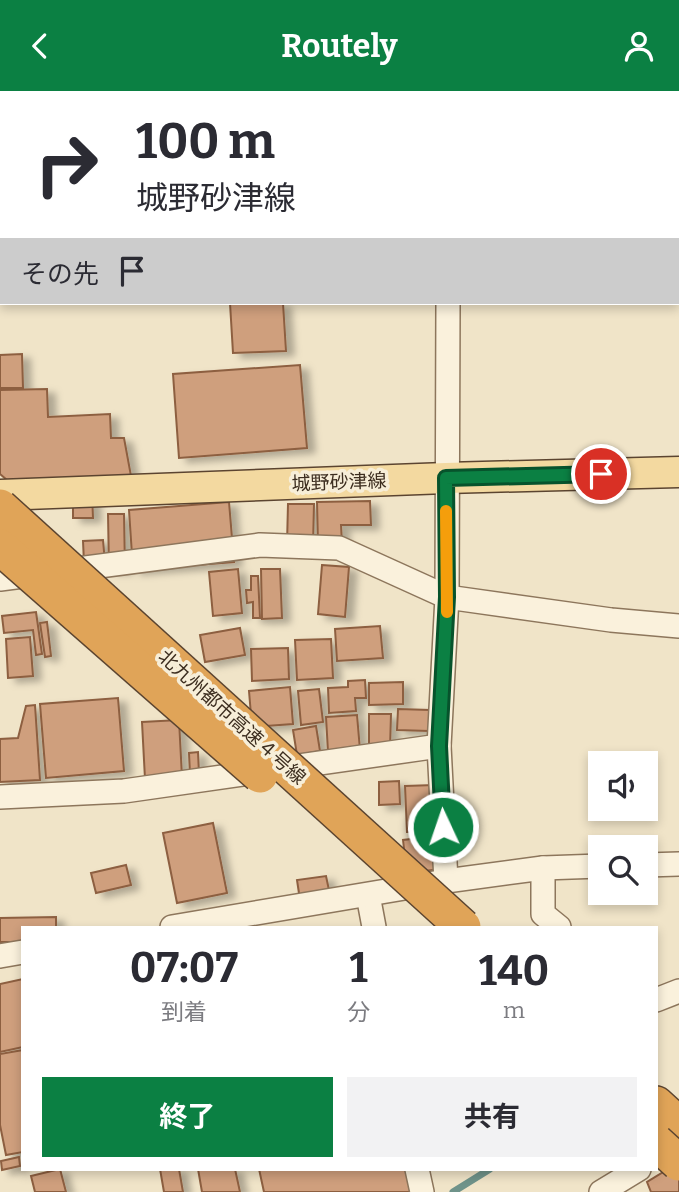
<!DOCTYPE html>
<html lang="ja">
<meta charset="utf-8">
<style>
:root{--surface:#fff;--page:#f2f2f3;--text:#2b2b33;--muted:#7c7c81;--accent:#0b8043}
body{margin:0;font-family:Bitter,"Noto Sans JP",serif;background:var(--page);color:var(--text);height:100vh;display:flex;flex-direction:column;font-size:26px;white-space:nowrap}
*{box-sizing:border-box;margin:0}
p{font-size:23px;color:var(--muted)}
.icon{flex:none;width:38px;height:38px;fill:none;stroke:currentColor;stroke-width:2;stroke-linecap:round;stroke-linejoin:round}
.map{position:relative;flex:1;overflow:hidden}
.drawer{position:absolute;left:21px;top:835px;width:637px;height:245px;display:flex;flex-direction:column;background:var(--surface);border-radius:0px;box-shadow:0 4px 10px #0003}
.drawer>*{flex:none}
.hud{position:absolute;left:0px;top:0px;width:679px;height:214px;box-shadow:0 4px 10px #0003;background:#fff;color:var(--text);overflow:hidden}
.tools{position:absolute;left:588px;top:660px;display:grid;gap:14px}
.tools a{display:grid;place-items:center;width:70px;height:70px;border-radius:0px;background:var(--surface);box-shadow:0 4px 10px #0003;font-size:35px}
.pin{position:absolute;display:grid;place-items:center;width:60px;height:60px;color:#fff;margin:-30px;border:4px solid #fff;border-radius:50%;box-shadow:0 2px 7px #0007}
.me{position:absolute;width:77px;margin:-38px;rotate:357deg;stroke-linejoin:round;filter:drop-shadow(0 0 5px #0008)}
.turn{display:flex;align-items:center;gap:24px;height:147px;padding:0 21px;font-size:32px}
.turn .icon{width:91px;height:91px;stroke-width:2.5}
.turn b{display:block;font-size:49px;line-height:60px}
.then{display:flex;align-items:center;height:66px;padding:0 21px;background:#0003;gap:14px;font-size:26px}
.eta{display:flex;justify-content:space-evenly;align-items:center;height:119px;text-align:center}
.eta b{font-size:42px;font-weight:700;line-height:49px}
.cta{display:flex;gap:14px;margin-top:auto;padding:14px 21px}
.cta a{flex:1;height:80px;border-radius:0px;background:var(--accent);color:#fff;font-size:28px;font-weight:700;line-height:80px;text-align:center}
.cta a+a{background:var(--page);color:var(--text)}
header{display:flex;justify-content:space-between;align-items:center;height:91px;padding:0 21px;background:var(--accent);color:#fff;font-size:32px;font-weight:700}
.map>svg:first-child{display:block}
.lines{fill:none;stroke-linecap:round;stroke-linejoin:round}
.stream{stroke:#6f938a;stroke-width:7}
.building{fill:#cf9f7d;stroke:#8d5f41;stroke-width:2;filter:url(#shadow)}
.minor-casing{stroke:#8d765c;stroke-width:26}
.major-casing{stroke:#5b4430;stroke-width:33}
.highway-casing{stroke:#5b4430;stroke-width:38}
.minor{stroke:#faf1dc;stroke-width:23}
.major{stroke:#f3d9a0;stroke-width:30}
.highway{stroke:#e0a458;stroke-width:35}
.highway-bridge-casing{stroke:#5b4430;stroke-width:38;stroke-linecap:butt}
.highway-bridge{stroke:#e0a458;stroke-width:35}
.route-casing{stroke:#07532c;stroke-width:18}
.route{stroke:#0b8043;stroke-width:12}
.slow{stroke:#f59e0b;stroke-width:12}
.labels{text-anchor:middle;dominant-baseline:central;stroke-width:7;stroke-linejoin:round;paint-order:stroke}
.street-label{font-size:19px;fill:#3d2e20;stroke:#f7eed8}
</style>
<header><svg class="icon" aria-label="back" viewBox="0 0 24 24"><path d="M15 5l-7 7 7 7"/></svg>Routely<svg class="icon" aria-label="person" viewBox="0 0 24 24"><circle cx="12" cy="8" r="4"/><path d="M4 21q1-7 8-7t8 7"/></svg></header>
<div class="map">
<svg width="679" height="1101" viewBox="0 0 679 1101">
<defs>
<filter id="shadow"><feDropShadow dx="8" dy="4.5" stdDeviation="3.5" flood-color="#0004"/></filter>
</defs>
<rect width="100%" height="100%" fill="#f0e4c8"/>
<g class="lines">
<path class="stream" d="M 453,1101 L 490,1078"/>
</g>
<g class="building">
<path d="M 230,212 L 283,212 L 286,260 L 233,262 Z"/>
<path d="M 22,263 L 23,297 L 0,297 L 0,264 Z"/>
<path d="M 300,274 L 307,357 L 179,367 L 173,283 Z"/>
<path d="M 47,298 L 48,326 L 110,323 L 111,347 L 124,347 L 131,385 L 7,389 L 0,383 L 0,299 Z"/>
<path d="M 73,402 L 92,402 L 93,427 L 73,427 Z"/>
<path d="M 370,410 L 371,434 L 341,434 L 342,452 L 318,453 L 317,411 Z"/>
<path d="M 229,411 L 234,471 L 133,479 L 129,419 Z"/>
<path d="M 288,413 L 314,413 L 313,454 L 287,453 Z"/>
<path d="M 108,423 L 124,423 L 125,478 L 109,478 Z"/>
<path d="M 103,449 L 105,472 L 84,472 L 83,450 Z"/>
<path d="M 322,474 L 349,476 L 345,526 L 318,523 Z"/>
<path d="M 238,478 L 242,522 L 213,525 L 209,481 Z"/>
<path d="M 261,478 L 280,478 L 282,527 L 262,528 Z"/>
<path d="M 251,485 L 258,485 L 260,527 L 253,527 L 253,511 L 247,512 L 246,499 L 251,499 Z"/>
<path d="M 36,521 L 42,563 L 36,564 L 33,539 L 4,542 L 2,525 Z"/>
<path d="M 47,531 L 51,565 L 45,566 L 40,532 Z"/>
<path d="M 380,535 L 383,567 L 337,570 L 335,538 Z"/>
<path d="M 240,537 L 245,564 L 205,571 L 200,544 Z"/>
<path d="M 30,546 L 33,585 L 8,587 L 6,548 Z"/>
<path d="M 331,548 L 333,587 L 297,589 L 295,549 Z"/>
<path d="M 288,557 L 289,588 L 252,590 L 251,558 Z"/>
<path d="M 365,589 L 366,607 L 355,607 L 356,620 L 329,622 L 328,597 L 348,596 L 348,590 Z"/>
<path d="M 403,591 L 403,613 L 369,614 L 369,592 Z"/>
<path d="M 290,596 L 293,633 L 252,636 L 249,600 Z"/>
<path d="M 319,598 L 323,631 L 301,634 L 298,600 Z"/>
<path d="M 118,607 L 124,680 L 46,687 L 40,613 Z"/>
<path d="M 35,614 L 40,689 L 0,691 L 0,648 L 18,647 L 26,615 Z"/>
<path d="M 398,618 L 430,619 L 429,640 L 397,639 Z"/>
<path d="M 369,623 L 391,623 L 390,657 L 369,657 Z"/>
<path d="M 357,624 L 360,659 L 328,661 L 326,626 Z"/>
<path d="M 179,629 L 182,686 L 145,688 L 142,631 Z"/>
<path d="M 316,635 L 320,660 L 297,664 L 293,639 Z"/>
<path d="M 198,661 L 199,683 L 190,683 L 189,662 Z"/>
<path d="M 399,690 L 400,713 L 379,714 L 379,691 Z"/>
<path d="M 434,694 L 436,740 L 407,741 L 405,695 Z"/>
<path d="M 213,732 L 227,802 L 177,812 L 163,742 Z"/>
<path d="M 438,745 L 441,778 L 407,782 L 403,749 Z"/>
<path d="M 126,774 L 131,794 L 96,802 L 91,782 Z"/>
<path d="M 326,785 L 330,804 L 300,809 L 297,789 Z"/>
<path d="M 56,826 L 56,836 L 23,836 L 23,851 L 0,851 L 0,827 Z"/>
<path d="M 23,888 L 23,956 L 0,961 L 0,893 Z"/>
<path d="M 23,959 L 23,1061 L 6,1064 L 0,1034 L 0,963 Z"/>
<path d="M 19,1066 L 20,1075 L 2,1079 L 1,1070 Z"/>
<path d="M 60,1078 L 66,1101 L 35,1101 L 31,1085 Z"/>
<path d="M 160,1078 L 179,1078 L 183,1101 L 164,1101 Z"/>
<path d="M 198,1078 L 235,1078 L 240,1101 L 202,1101 Z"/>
<path d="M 259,1078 L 412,1078 L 416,1101 L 264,1101 Z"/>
<path d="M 665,1080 L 679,1087 L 679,1101 L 651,1101 L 647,1091 Z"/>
</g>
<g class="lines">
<defs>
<g id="minor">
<path d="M 450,2 L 450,0"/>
<path d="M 0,488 L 260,454 L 339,457 L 447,506 L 611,529 L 679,535"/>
<path d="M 0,706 L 124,700 L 439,655"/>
<path d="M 646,774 L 679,773"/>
<path d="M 543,777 L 543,823 L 559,836"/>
<path d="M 446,790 L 439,655 L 447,506 L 448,212"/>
<path d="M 368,804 L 374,836"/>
<path d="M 172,836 L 446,790 L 543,777 L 600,775"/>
<path d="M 0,865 L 23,861"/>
<path d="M 656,909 L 679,900"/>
<path d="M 417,1078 L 422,1101"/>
<path d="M 601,1101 L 639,1078"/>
</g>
<path id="major" d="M 0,404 L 446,387 L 679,381"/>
<path id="highway" d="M 656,1013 L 679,1034"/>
</defs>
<use href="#minor" class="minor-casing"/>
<use href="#major" class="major-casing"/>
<use href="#highway" class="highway-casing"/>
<use href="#minor" class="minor"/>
<use href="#major" class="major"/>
<use href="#highway" class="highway"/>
<defs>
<g id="highway-bridge">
<path d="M 0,416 L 463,836"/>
<path d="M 0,456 L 260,684"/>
<path d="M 656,1051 L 679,1072"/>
</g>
</defs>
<use href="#highway-bridge" class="highway-bridge-casing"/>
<use href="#highway-bridge" class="highway-bridge"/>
</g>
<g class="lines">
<defs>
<path id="route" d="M 443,736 L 439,655 L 447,506 L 446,387 L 601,383"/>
</defs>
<use href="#route" class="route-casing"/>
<use href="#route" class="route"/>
<path class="slow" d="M 446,420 L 447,521"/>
</g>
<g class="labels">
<g class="street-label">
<text transform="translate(339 391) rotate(-2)">城野砂津線</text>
<text transform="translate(232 626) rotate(42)">北九州都市高速４号線</text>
</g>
</g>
</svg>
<div class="tools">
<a><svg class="icon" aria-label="sound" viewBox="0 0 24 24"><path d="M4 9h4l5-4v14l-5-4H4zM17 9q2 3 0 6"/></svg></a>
<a><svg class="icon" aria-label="search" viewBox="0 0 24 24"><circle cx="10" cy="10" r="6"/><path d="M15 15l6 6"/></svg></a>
</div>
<div class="pin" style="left:601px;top:383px;background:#d93025"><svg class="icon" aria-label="arrive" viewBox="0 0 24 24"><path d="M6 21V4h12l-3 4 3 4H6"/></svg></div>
<svg class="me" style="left:443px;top:736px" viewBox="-20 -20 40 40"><circle r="17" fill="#0b8043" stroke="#fff" stroke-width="3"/><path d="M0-11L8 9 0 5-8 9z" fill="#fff"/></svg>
<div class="hud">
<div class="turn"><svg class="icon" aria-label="right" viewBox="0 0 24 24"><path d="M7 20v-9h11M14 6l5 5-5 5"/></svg><div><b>100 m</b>城野砂津線</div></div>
<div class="then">その先<svg class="icon" aria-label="arrive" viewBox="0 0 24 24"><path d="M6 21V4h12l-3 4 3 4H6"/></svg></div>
</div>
<section class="drawer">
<div class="eta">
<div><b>07:07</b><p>到着</p></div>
<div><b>1</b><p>分</p></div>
<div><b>140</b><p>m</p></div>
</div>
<div class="cta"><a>終了</a><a>共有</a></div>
</section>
</div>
